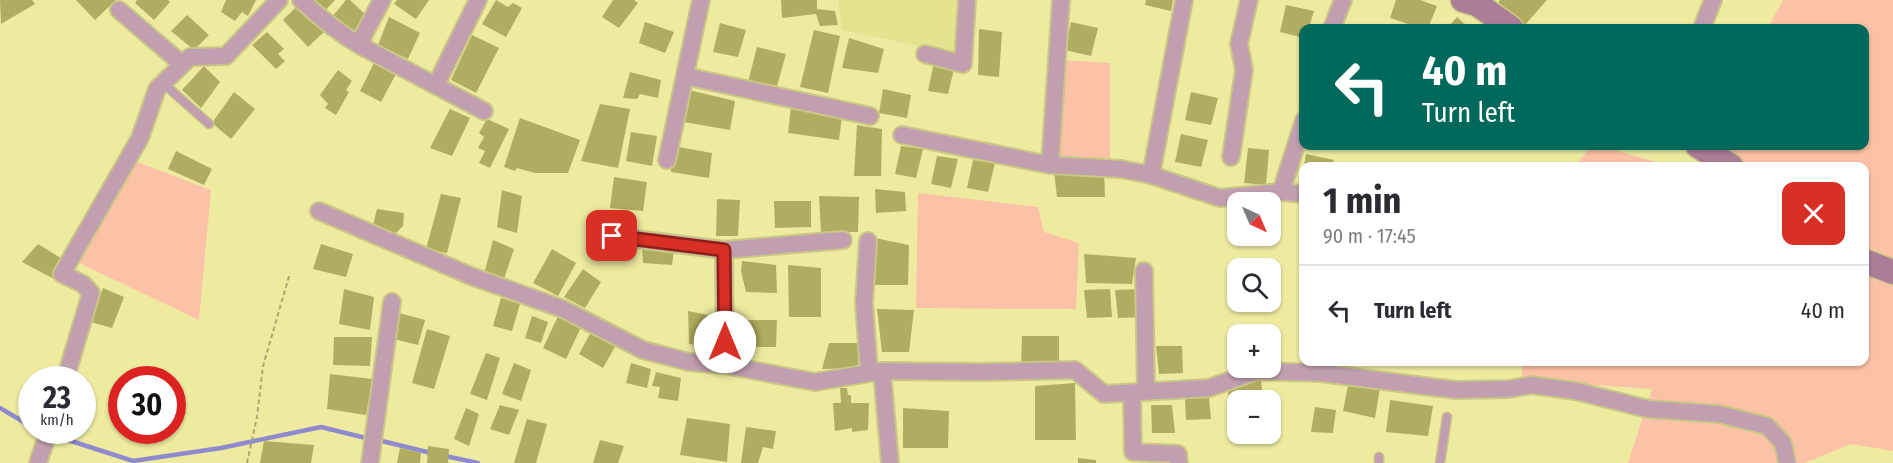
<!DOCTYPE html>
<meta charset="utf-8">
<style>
:root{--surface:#fff;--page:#f2f2f3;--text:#2b2b33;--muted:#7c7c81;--line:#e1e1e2}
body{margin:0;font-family:"Fira Sans Condensed",sans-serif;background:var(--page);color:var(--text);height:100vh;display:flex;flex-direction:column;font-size:22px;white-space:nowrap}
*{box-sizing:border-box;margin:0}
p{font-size:20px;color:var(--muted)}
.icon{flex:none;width:33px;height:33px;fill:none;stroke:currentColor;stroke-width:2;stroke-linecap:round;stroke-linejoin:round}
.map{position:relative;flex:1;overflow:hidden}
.side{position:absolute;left:1299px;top:162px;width:570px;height:204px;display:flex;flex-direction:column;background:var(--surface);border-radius:12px;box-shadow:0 2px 4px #0004}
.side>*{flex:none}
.guide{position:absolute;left:1299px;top:24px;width:570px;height:126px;border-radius:12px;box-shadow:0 2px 4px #0004;background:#00695c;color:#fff;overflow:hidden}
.needle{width:39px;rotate:136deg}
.fabs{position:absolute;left:1227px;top:192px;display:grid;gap:12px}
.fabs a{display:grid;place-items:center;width:54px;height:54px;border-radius:12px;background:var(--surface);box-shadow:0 2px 4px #0004;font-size:30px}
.speed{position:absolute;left:18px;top:366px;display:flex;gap:12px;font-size:30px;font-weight:700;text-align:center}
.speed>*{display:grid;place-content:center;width:78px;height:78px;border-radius:50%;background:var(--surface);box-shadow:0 2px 4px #0004;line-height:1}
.speed small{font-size:15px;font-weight:400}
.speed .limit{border:9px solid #d22;background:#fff;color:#111}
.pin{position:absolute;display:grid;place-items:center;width:51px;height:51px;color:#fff;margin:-26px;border-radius:12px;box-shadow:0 3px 9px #0006}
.me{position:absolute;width:66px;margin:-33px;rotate:0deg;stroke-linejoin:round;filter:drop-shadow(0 0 4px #0008)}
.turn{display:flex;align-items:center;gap:21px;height:126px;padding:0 24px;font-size:27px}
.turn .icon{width:78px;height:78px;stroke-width:2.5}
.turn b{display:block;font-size:42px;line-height:51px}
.round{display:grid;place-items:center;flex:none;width:63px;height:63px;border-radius:12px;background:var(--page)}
.head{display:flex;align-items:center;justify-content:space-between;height:102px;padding:0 24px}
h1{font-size:36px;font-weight:700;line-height:45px}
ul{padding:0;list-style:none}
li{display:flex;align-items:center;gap:18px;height:90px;padding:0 24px;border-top:2px solid var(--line)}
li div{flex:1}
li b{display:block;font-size:22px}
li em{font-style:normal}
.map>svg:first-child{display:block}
.built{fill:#e6e390}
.green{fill:#fcc2a7}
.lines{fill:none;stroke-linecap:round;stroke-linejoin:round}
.stream{stroke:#8f8ace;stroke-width:4.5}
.building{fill:#b1ad60}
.lane-casing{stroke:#cac785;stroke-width:11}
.street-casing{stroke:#cac785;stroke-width:20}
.secondary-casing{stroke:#cac785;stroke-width:27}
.path{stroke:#aaa86c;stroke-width:2;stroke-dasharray:4.5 3;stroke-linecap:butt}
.lane{stroke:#c19fb0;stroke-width:8}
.street{stroke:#c19fb0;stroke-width:16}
.secondary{stroke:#ac7d96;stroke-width:24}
.route-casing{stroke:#8d1f18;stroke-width:15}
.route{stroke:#d93025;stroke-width:10}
</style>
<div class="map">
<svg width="1893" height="463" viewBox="0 0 1893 463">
<rect width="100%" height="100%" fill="#eeeba1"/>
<path class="built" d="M 838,0 L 961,0 L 959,54 L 842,30 Z"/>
<g class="green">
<path d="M 1783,0 L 1893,0 L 1893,451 L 1851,444 L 1804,463 L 1628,463 L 1652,389 L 1522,380 L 1522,362 L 1864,362 L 1864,166 L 1724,166 L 1730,146 L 1864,146 L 1864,28 L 1768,28 Z"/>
<path d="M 1062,60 L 1110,63 L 1110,161 L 1055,159 Z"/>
<path d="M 1591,146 L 1599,146 L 1671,166 L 1575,166 Z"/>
<path d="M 135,161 L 211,190 L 199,320 L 77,262 Z"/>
<path d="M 918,193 L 1038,207 L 1044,232 L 1079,243 L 1076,309 L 916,308 Z"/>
</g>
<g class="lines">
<g class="stream">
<path d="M 0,408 L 32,427"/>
<path d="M 37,430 L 133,461 L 221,448 L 321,427 L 370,439"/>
<path d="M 378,440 L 431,453"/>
<path d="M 445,456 L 478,463"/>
</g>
</g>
<g class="building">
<path d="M 0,0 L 32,0 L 35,4 L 1,24 Z"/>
<path d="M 76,0 L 116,0 L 95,20 Z"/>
<path d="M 137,0 L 168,0 L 170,2 L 154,20 L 135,3 Z"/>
<path d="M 226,0 L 256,0 L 248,16 L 242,12 L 235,21 L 221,12 Z"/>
<path d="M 311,0 L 335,0 L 324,12 Z"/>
<path d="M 346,0 L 350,0 L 367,16 L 352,33 L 332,17 Z"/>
<path d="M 397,0 L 429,0 L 416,19 L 394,4 Z"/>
<path d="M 496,0 L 508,7 L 513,3 L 522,8 L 506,37 L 482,24 Z"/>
<path d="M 613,0 L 634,0 L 638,3 L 619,28 L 602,17 Z"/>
<path d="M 781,0 L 817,0 L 817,9 L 835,11 L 838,25 L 820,26 L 816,14 L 782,18 Z"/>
<path d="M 1146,0 L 1173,0 L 1171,11 L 1145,5 Z"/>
<path d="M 1396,0 L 1420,0 L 1437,6 L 1428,28 L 1420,28 L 1390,18 Z"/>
<path d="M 1500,0 L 1547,0 L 1524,26 L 1498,2 Z"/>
<path d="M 298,5 L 325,31 L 308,47 L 283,20 Z"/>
<path d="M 1286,5 L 1314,11 L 1309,28 L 1304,28 L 1304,38 L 1280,32 Z"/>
<path d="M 187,15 L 209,35 L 194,50 L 171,31 Z"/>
<path d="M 389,17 L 420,33 L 408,59 L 378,45 Z"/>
<path d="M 1457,17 L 1469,28 L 1447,28 Z"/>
<path d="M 645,22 L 674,32 L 665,53 L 639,43 Z"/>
<path d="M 1071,22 L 1098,28 L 1091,56 L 1065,50 Z"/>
<path d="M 720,23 L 746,30 L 738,57 L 713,52 Z"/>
<path d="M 979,29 L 1002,32 L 999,77 L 978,75 Z"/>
<path d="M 814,30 L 840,36 L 828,93 L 800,87 Z"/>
<path d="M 267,32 L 284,49 L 278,54 L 285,61 L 276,69 L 252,45 Z"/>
<path d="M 472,35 L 499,48 L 476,93 L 451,80 Z"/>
<path d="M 849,38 L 884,49 L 878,73 L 842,68 Z"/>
<path d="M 757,47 L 786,54 L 777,86 L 748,82 Z"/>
<path d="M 376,59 L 397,72 L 381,102 L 360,91 Z"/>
<path d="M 934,62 L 955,65 L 948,94 L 928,91 Z"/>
<path d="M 204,66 L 220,82 L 201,108 L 182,90 Z"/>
<path d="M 338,70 L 352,81 L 346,90 L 349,92 L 336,115 L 325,108 L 328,104 L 320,95 Z"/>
<path d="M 630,72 L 661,80 L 658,98 L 640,94 L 637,99 L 623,98 Z"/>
<path d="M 883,89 L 911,95 L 907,118 L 879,113 Z"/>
<path d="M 689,90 L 735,101 L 730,130 L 684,122 Z"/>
<path d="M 234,92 L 255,109 L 231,139 L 212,123 Z"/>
<path d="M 1191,92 L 1218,98 L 1211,125 L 1185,120 Z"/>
<path d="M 600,104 L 630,109 L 618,168 L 581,161 Z"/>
<path d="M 791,106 L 842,117 L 839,140 L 788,133 Z"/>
<path d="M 450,109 L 470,118 L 452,156 L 430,148 Z"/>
<path d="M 520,118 L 580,140 L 568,173 L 535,173 L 517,168 L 515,171 L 504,167 Z"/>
<path d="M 487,119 L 509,129 L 490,168 L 479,163 L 485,151 L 478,148 L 484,137 L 479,133 Z"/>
<path d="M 857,125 L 882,129 L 881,176 L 854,176 Z"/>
<path d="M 631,132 L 657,136 L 652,166 L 626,161 Z"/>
<path d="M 1181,134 L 1208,140 L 1201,167 L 1175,162 Z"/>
<path d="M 673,146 L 712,153 L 709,178 L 671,172 Z"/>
<path d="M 901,146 L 923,149 L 916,178 L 895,174 Z"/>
<path d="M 1248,148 L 1269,150 L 1266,185 L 1244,183 Z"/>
<path d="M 176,151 L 212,169 L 204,185 L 168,169 Z"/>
<path d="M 1306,154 L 1334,160 L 1332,166 L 1304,166 Z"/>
<path d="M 937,156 L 958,159 L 951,188 L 931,184 Z"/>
<path d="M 973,160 L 995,163 L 988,192 L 967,188 Z"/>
<path d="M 1054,171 L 1104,171 L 1105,197 L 1057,197 Z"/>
<path d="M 614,177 L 647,182 L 643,211 L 610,208 Z"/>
<path d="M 875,189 L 905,192 L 906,211 L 876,213 Z"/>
<path d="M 502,190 L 522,196 L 517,233 L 497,227 Z"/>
<path d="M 441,194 L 461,198 L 447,253 L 426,249 Z"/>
<path d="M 819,196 L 859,197 L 858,232 L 821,232 Z"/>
<path d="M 717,199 L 740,200 L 738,236 L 716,236 Z"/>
<path d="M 774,201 L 811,201 L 811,227 L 775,228 Z"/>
<path d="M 377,209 L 404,213 L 403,226 L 396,233 L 372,229 Z"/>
<path d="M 875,238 L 909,245 L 908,285 L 872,285 Z"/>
<path d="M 493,240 L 514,249 L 503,282 L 484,274 Z"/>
<path d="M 38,244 L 64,260 L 56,280 L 22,262 Z"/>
<path d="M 321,244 L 353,254 L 346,277 L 313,269 Z"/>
<path d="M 642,247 L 674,250 L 672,265 L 643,263 Z"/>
<path d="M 552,249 L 576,263 L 558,296 L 533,283 Z"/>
<path d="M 1084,254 L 1136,258 L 1132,284 L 1086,283 Z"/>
<path d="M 742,261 L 776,265 L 777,293 L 746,292 L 741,271 Z"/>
<path d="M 788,265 L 821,268 L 821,317 L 789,317 Z"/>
<path d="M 583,269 L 601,282 L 585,308 L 564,297 Z"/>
<path d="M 103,288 L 124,297 L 112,328 L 91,322 Z"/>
<path d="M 344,289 L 374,297 L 370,330 L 339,324 Z"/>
<path d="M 1110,289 L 1112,317 L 1087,318 L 1084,290 Z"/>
<path d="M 1141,289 L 1143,317 L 1118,318 L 1115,290 Z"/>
<path d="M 501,298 L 520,304 L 512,331 L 493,326 Z"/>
<path d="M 877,309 L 914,310 L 909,352 L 882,352 Z"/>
<path d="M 688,311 L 708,315 L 708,325 L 716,326 L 714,346 L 689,344 Z"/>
<path d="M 560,312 L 583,323 L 566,359 L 543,348 Z"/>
<path d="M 399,313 L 425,320 L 418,345 L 394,339 Z"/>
<path d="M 532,316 L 548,322 L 541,343 L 525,338 Z"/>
<path d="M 737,320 L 777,320 L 776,347 L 737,347 Z"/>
<path d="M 427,329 L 450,336 L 434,389 L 412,383 Z"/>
<path d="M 591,332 L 616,345 L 603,368 L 579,354 Z"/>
<path d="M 1022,336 L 1059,336 L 1059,362 L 1021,364 Z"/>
<path d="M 334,337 L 372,337 L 370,366 L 333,365 Z"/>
<path d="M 829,343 L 858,343 L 858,368 L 822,369 Z"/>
<path d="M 1156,346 L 1182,346 L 1183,373 L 1159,374 Z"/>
<path d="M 486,353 L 500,358 L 487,400 L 470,394 Z"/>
<path d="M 514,363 L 531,370 L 521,401 L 502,394 Z"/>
<path d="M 631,363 L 651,369 L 647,388 L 626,383 Z"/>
<path d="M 656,372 L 681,378 L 678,401 L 658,398 L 660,387 L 652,386 Z"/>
<path d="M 330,374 L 373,379 L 366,415 L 327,409 Z"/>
<path d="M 1261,380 L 1263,400 L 1238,400 L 1238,414 L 1228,415 L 1228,387 Z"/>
<path d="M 1075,383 L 1076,440 L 1035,440 L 1035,386 Z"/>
<path d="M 1348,385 L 1380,388 L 1375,418 L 1343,411 Z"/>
<path d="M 840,388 L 847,388 L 848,395 L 851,395 L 851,403 L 869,403 L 868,430 L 852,432 L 852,428 L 835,431 L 833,403 L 841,403 Z"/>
<path d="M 1209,398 L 1211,419 L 1186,420 L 1185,399 Z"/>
<path d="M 1390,400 L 1433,406 L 1428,436 L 1386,432 Z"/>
<path d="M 500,405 L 519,410 L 509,435 L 490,429 Z"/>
<path d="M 1151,405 L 1172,405 L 1175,433 L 1152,433 Z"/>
<path d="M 1315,407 L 1336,410 L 1333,433 L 1311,432 Z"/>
<path d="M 466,408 L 479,414 L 469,446 L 454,439 Z"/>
<path d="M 903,408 L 949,411 L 948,448 L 903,448 Z"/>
<path d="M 687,418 L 730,424 L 727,462 L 680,455 Z"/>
<path d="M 527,419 L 547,424 L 536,463 L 514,463 Z"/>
<path d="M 746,427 L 776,431 L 773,449 L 763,447 L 758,463 L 741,463 Z"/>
<path d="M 600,440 L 624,446 L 618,463 L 593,463 Z"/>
<path d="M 264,441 L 314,445 L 311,463 L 260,463 Z"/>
<path d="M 428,446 L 449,449 L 448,463 L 427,463 Z"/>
<path d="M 400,448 L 421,453 L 420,463 L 397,463 Z"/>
<path d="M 1078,458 L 1096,460 L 1096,463 L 1078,463 Z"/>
</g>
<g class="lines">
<defs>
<g id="lane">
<path d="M 163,83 L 209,124"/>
<path d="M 1379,463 L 1379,457"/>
<path d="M 1440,463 L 1447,417"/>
</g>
<g id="street">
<path d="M 301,0 C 320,18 339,33 361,46"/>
<path d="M 382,0 L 364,34 L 361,46 L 484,111"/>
<path d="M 119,10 L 182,64"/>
<path d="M 1332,28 L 1343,0"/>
<path d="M 1702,28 L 1713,0"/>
<path d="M 925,54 L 963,64 L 967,0"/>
<path d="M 685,76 L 870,116"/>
<path d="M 436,85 L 478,0"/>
<path d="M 902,135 L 1050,165 L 1061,0"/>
<path d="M 1231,157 L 1244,70 L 1239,44 L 1249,0"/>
<path d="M 667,160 L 701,0"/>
<path d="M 1050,165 L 1121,169 L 1151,175 L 1220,198 L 1281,192 L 1304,120"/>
<path d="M 1151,175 L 1184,0"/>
<path d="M 1281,192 L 1304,194"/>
<path d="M 319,211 L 471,276 L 563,309 L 643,350 L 689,362 L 725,365 L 815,382 L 882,371 L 983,372 L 1075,370 L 1104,394 L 1209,388 L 1257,371 L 1321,373 L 1456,390 L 1509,389 L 1531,385 L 1576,391 L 1648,409 L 1719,414 L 1767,426 L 1783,443 L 1787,463"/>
<path d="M 612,236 L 724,250 L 843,240"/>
<path d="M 868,241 L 864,303 L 869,373"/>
<path d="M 724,250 L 725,365"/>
<path d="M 1144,271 L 1146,392"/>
<path d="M 882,371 L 890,463"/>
<path d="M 65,380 L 91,293 L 83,284 L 62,274 L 140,138 L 157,89 L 190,57 L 226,56 L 279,0"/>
<path d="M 1132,393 L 1133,452 L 1178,454 L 1179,463"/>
<path d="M 38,463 L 49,430"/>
<path d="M 370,463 L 392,302"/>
</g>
<g id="secondary">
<path d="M 1463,0 L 1477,4 L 1511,28"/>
<path d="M 1698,146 L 1731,166"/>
<path d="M 1864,261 L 1893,272"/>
</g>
</defs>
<use href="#lane" class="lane-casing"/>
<use href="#street" class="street-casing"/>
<use href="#secondary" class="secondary-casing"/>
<path class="path" d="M 247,463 L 257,417 L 263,366 L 290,273"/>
<use href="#lane" class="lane"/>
<use href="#street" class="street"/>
<use href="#secondary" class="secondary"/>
</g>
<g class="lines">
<defs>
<path id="route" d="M 612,236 L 724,250 L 725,342"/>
</defs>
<use href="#route" class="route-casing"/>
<use href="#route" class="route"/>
</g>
</svg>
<div class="fabs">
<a><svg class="needle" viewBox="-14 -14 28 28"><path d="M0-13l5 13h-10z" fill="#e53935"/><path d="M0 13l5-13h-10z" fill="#7c7c81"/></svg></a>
<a><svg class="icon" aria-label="search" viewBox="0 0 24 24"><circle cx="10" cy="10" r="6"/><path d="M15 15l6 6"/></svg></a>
<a>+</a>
<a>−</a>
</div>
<div class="speed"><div>23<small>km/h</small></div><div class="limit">30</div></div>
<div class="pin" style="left:612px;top:236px;background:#d93025"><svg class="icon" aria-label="arrive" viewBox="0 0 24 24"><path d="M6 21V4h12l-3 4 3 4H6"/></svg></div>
<svg class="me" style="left:725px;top:342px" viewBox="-20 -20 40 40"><circle r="19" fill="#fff"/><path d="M0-13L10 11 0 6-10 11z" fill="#d93025"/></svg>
<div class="guide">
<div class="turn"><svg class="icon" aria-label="left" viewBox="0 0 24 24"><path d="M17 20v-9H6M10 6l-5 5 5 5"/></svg><div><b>40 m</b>Turn left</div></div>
</div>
<section class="side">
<div class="head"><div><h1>1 min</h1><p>90 m · 17:45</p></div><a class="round" style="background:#d93025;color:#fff"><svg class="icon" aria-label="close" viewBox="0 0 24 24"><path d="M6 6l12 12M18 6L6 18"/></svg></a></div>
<ul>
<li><svg class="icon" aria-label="left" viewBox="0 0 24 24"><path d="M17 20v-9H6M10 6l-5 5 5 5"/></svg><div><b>Turn left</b></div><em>40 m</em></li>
</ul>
</section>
</div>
